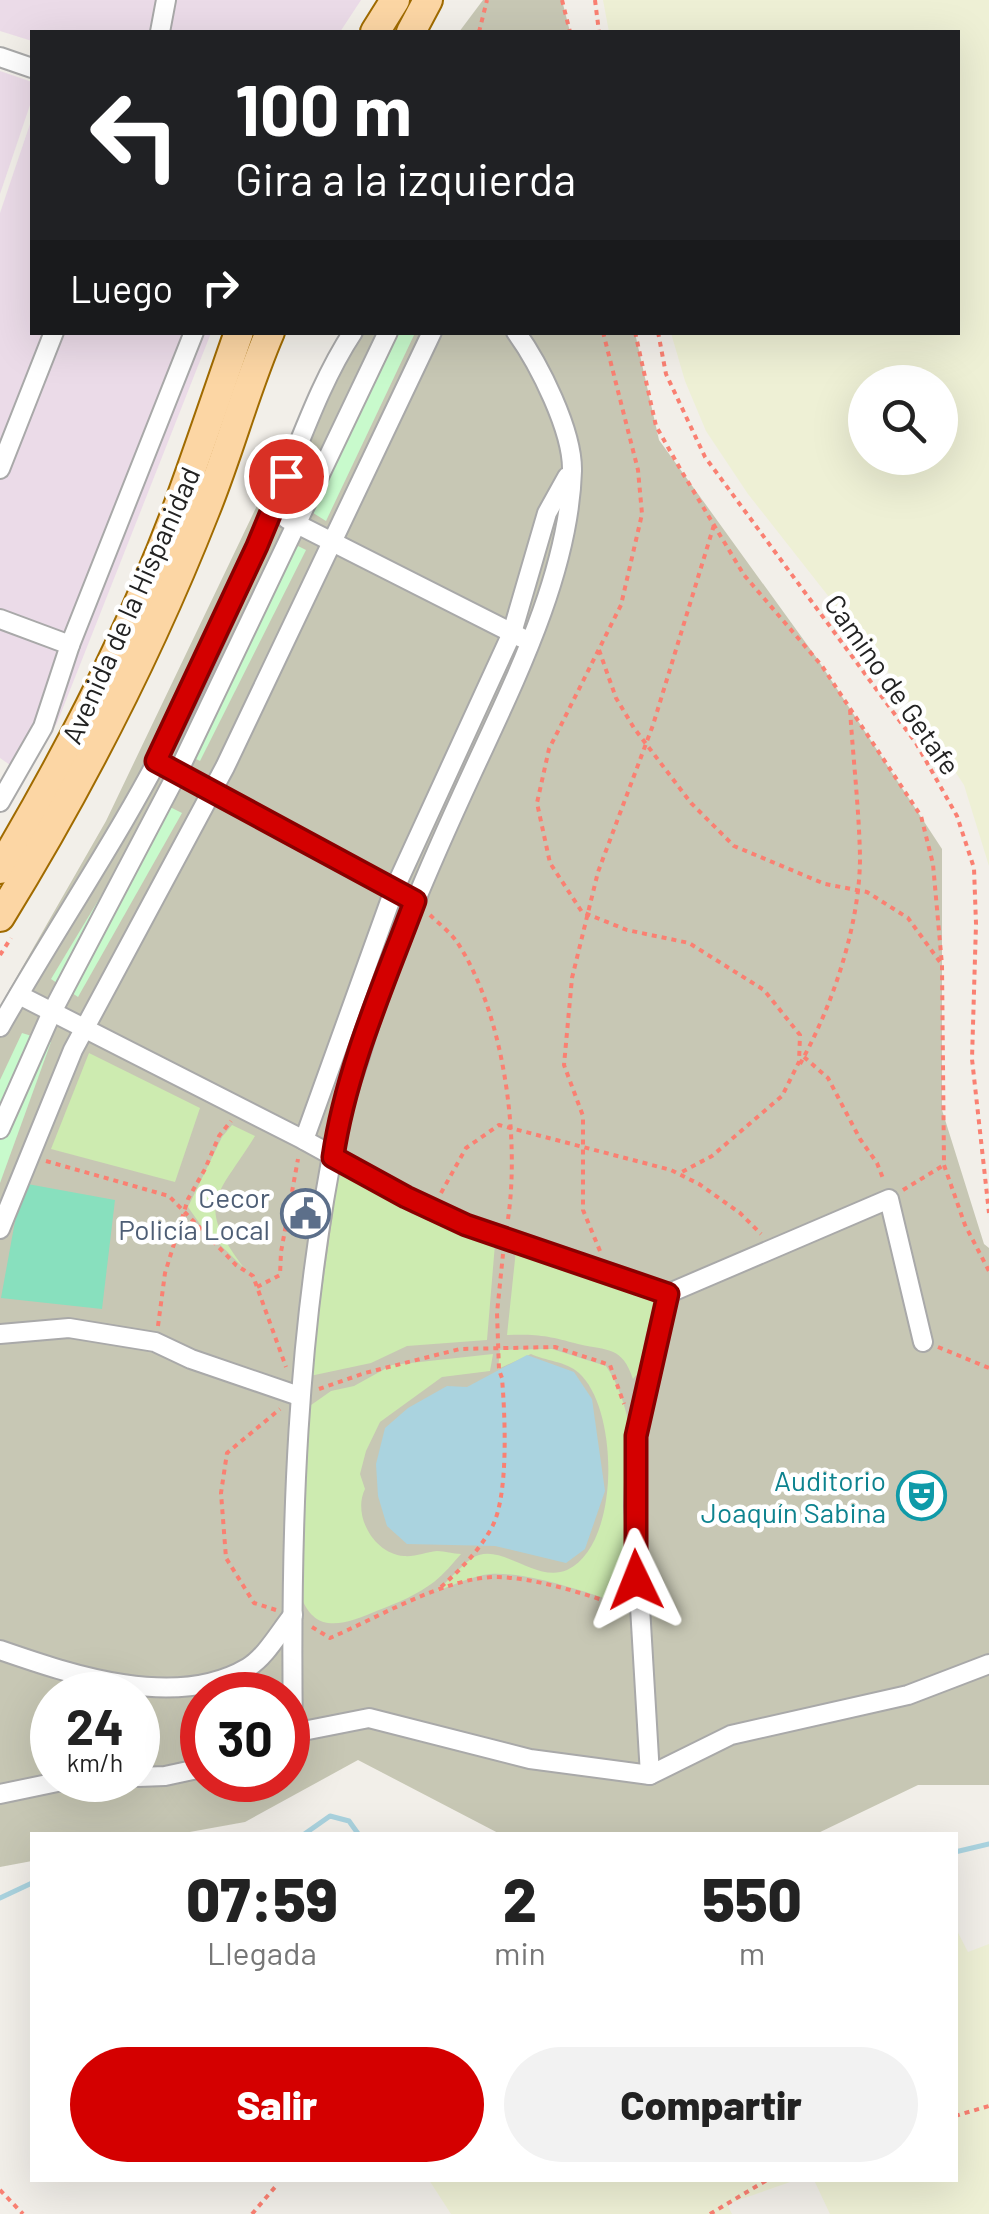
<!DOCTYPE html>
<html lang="es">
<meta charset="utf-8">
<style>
:root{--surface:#fff;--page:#f2f2f2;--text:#222;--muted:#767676;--accent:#d40000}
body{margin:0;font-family:Barlow,sans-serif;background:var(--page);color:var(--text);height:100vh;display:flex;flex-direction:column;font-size:38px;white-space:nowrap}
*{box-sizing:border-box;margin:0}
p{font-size:32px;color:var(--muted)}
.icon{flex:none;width:55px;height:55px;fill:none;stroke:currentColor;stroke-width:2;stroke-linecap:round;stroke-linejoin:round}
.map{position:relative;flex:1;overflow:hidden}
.side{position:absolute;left:30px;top:1832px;width:928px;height:350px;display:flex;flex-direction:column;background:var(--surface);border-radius:0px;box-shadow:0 10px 40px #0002}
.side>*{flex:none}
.hud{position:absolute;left:30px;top:30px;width:930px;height:305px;border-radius:0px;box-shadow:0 10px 40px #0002;background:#202124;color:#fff;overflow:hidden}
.fabs{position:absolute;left:848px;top:365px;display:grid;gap:20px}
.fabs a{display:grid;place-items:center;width:110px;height:110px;border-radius:50%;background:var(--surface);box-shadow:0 10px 40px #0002;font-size:50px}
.speed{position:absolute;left:30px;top:1672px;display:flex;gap:20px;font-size:50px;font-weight:700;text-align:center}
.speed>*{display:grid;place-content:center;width:130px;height:130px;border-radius:50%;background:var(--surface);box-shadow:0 10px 40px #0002;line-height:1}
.speed small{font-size:25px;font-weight:400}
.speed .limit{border:15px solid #d22;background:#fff;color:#111}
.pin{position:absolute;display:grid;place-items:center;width:85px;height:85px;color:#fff;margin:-42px;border:5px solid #fff;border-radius:50%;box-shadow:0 2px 10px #0007}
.me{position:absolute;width:110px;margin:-55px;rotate:358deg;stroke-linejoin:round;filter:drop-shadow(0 0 8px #0008)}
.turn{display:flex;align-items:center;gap:35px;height:210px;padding:0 40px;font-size:45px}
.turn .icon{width:130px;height:130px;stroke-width:2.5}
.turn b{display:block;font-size:70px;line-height:85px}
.then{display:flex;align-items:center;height:95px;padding:0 40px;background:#0003;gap:20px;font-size:38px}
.eta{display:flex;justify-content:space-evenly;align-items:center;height:170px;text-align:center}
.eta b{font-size:60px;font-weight:800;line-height:70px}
.button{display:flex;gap:20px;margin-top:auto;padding:20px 40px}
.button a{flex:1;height:115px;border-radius:60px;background:var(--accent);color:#fff;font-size:40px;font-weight:800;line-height:115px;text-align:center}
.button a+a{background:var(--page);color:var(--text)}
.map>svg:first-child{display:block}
.industrial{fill:#ebdbe8}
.construction{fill:#c7c7b4;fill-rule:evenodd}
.farmland{fill:#eef0d5;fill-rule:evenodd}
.grass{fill:#cdebb0}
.park{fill:#c8facc}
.pitch{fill:#88e0be}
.water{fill:#aad3df}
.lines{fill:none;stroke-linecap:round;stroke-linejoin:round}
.stream{stroke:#aad3df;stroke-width:5}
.street-casing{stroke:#a9a9a9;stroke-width:22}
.primary-casing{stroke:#a06b00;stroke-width:32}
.path{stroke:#fa8072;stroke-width:4;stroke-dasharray:5 5;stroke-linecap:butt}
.street{stroke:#fff;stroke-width:18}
.primary{stroke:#fcd6a4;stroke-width:28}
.route-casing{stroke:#8a0000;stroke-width:25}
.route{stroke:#d40000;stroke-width:18}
.labels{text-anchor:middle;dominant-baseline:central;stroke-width:9;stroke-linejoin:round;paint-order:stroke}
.street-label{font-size:28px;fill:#222;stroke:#fff}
.service-label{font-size:28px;fill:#4e5e75;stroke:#fff;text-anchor:end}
.culture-label{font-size:28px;fill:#0d838f;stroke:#fff;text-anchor:end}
</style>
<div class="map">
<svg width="989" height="2214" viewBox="0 0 989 2214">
<rect width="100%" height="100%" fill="#f2efe9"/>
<g class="industrial">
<path d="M 0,0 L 361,0 L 340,32 L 32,32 L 32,41 L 0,31 Z"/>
<path d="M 0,71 L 32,82 L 32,99 L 0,194 Z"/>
<path d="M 32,118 L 32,332 L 211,333 L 57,723 L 26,776 L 0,758 L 0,213 Z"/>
</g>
<g class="construction">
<path d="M 483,0 L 562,0 L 570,32 L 459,32 Z"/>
<path d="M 353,333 L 635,333 L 659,440 L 816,657 L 942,849 L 942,1110 L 984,1244 L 989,1248 L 989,1785 L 918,1785 L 814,1835 L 502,1835 L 358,1760 L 245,1822 L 173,1835 L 32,1835 L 32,1861 L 0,1867 L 0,1006 L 106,821 L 309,397 ZM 52,1695 L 138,1695 L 138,1780 L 52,1780 ZM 202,1695 L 288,1695 L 288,1780 L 202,1780 Z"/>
</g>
<g class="farmland">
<path d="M 603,0 L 989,0 L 989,866 L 964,785 L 895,681 L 748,494 L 706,431 L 685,381 L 671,333 L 958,332 L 958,32 L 609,32 ZM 865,382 L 940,382 L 940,458 L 865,458 Z"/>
<path d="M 955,1927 L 968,1952 L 989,1944 L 989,2214 L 830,2214 L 814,2180 L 955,2180 Z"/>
<path d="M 429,2180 L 796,2180 L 727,2204 L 732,2214 L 451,2214 Z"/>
</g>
<g class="grass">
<path d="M 89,1053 L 200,1108 L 175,1182 L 51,1149 Z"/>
<path d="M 232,1125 L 255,1136 C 217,1198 194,1202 245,1269 L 202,1227 L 188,1207 L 222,1137 Z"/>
<path d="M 339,1170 L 412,1214 L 495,1244 L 487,1340 L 407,1346 L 371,1363 L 310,1376 Z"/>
<path d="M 516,1250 L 655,1297 C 651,1322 640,1343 642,1369 L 633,1379 C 622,1346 608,1351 578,1344 C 548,1336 539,1334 507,1335 Z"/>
<path d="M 552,1349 L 606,1366 C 647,1426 635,1538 636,1609 C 598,1596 530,1571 490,1574 C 472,1576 454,1585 437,1591 C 448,1581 459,1568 471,1559 C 499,1539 535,1584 567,1570 C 621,1545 619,1409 579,1373 C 566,1361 545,1361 531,1354 L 498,1369 L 500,1350 Z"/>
<path d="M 493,1354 L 490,1371 L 442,1377 L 380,1422 L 366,1451 L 360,1474 L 365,1489 C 352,1515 374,1554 404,1556 C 415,1557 426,1552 437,1551 C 445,1551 453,1554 461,1554 C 453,1563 444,1574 434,1582 C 418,1594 398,1603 379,1610 C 344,1625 312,1637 299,1590 L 304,1410 L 331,1391 L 354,1386 L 392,1365 Z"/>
</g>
<g class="park">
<path d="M 386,333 L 415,333 L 326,521 L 302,506 Z"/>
<path d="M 284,539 L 306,550 L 200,761 L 178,750 Z"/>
<path d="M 158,801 L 182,813 L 78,997 L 51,979 Z"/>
<path d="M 22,1033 L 51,1042 L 0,1183 L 0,1080 Z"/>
</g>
<path class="pitch" d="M 22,1183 L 115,1200 L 102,1309 L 1,1298 Z"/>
<path class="water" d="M 527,1355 L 574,1372 L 592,1399 L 605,1491 L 585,1549 L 566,1563 L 495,1546 L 407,1544 L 387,1526 L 378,1496 L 376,1464 L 385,1428 L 408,1408 L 447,1386 L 467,1387 Z"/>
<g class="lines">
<g class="stream">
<path d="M 303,1835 L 330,1816 L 349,1821 L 359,1835"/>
<path d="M 955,1852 L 989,1844"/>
<path d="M 0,1898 L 32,1883"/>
</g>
<defs>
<g id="street">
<path d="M 160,32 L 166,0"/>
<path d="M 0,57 L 32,68"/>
<path d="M 0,469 L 54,332"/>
<path d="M 287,519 L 522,638"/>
<path d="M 0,619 L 70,645"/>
<path d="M 170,768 L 402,894"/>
<path d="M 0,802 L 43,727 L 70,645 L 194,332"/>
<path d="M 19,995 L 304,1140 L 431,1210 L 466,1225 L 667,1294 L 889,1199 L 923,1342"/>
<path d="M 0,1027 C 57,926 124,830 175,726 C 212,651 245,574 277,497 C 300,443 320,382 353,332"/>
<path d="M 0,1129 L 52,1012 L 178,772 L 388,332"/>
<path d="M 304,1140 L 394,890 L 512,633 L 547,513 L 567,477"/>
<path d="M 0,1229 L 73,1050 L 225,767 L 432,332"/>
<path d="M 0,1334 L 69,1328 L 155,1342 L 191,1359 L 299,1396"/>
<path d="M 0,1650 C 72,1675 176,1710 247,1668 C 265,1658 280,1631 293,1615"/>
<path d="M 293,1733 L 369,1718 L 530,1759 L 650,1775 L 731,1735 L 908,1695 L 989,1664"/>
<path d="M 288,1736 L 293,1733 C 290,1531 296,1330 337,1131 C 342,1107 351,1083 359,1059 C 388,960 430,864 473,771 C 515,680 569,573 572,471 C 573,431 539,364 516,332"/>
<path d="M 650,1775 L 634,1506 L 637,1436 L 667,1294"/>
<path d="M 138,1777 L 165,1776 L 202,1768"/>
<path d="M 0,1794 L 67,1780"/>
</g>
<g id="primary">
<path d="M 375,32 L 395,0"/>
<path d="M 411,32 L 428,0"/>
<path d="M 0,869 C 66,758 127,640 173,520 C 196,458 217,395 239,332"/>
<path d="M 0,917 C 80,787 149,653 205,511 C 229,452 245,390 270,332"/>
</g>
</defs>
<use href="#street" class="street-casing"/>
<use href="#primary" class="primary-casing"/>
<g class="path">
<path d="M 562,0 L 570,32"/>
<path d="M 595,0 L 599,32"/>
<path d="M 479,32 L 487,0"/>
<path d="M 603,332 L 638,470 L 642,514 L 621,605 L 549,749 L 537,803 L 550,863 L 582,912 L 627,930 L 689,943 L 764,990 L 800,1035 L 799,1062 L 782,1096 L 712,1156 L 678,1174"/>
<path d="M 635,332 L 656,426 L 682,472 L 744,575 L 822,666 L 921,816 L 933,864 L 942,965 L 944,1165 L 965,1225 L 989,1271"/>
<path d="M 658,332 L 666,374 L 705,457 L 916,743 L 957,816 L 974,868 L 976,924 L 972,1059 L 989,1213"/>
<path d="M 599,650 L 616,698 L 634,728 L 691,803 L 734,846 L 825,884 L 867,892 L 908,918 L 940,962"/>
<path d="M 430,915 C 438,923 450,932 457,942 C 504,1013 520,1137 508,1219"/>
<path d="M 0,955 L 11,938"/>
<path d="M 804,1057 L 828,1078 L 860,1139 L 877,1163 L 884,1181"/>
<path d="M 800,1064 C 833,1005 860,924 860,857 C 859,808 853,758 850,709"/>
<path d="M 46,1161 L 169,1196 L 236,1265 L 253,1276 L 286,1367"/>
<path d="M 903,1190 L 944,1165"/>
<path d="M 441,1193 L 466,1148 L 499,1125 L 671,1170 L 699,1184 L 740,1213 L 761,1234"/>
<path d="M 600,1251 L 583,1210 L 583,1116 L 564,1065 L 572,978 L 598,872 L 653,725 L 714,525"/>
<path d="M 257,1287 L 280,1275 L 281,1252 L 298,1159"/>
<path d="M 158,1326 L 165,1273 L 188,1199 L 205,1169 L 219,1136 L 231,1121"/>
<path d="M 938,1347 L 989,1368"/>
<path d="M 319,1389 L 365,1373 L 460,1349 L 555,1347 L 610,1365 L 624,1404"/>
<path d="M 441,1587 C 461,1569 479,1551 492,1527 C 509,1495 505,1415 502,1378 L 499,1370 L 497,1313 L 503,1254"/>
<path d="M 276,1610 L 254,1603 L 226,1558 L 221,1493 L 227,1453 L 280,1409"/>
<path d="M 312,1627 L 330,1638 C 377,1618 446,1577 496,1577 C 538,1578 584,1594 624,1607"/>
<path d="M 955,2116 L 989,2106"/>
<path d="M 0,2190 L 23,2214"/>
<path d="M 252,2214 L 276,2186"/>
<path d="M 710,2214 L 767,2180"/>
</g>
<use href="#street" class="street"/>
<use href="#primary" class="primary"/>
</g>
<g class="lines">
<defs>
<path id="route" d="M 286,476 L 257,546 L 156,761 L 415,901 C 384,984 346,1069 333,1157 L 406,1197 L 466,1225 L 668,1294 L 636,1436 L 636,1580"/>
</defs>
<use href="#route" class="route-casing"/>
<use href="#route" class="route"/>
</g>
<defs>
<symbol id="civic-ring" viewBox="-11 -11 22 22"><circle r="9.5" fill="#fff" stroke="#5c6f8a" stroke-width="1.5"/><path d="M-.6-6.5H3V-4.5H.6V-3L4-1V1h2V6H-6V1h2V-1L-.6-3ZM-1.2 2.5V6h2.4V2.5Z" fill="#5c6f8a"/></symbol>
<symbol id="theatre-ring" viewBox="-11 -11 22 22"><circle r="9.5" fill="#fff" stroke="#0f9aa8" stroke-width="1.5"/><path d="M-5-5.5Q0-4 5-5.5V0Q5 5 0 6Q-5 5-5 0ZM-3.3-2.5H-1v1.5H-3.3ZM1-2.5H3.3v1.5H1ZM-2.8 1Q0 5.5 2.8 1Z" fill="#0f9aa8"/></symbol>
</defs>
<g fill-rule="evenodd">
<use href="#civic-ring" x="278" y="1186" width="55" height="55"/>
<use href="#theatre-ring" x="894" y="1468" width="55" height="55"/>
</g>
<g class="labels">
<g class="street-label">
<text transform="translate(130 605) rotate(-66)">Avenida de la Hispanidad</text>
<text transform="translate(893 684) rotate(55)">Camino de Getafe</text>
</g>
<g class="service-label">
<text x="270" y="1197">Cecor<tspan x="270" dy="32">Policía Local</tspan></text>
</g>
<g class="culture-label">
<text x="886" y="1480">Auditorio<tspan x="886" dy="32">Joaquín Sabina</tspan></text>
</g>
</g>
</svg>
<div class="fabs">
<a><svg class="icon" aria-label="search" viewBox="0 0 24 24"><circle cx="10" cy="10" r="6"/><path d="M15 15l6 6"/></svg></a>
</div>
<div class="speed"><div>24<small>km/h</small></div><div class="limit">30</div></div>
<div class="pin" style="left:286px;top:476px;background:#d93025"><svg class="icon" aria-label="arrive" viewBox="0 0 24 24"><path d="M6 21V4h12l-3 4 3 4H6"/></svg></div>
<svg class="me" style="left:636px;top:1580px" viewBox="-20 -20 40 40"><path d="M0-17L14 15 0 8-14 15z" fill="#d40000" stroke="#fff" stroke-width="4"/></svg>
<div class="hud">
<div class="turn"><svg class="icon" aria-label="left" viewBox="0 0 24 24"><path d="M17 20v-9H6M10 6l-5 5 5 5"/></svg><div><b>100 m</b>Gira a la izquierda</div></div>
<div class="then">Luego<svg class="icon" aria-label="right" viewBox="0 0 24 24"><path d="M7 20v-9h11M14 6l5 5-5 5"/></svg></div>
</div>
<section class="side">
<div class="eta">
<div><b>07:59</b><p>Llegada</p></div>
<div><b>2</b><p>min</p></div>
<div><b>550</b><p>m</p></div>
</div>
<div class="button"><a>Salir</a><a>Compartir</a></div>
</section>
</div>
